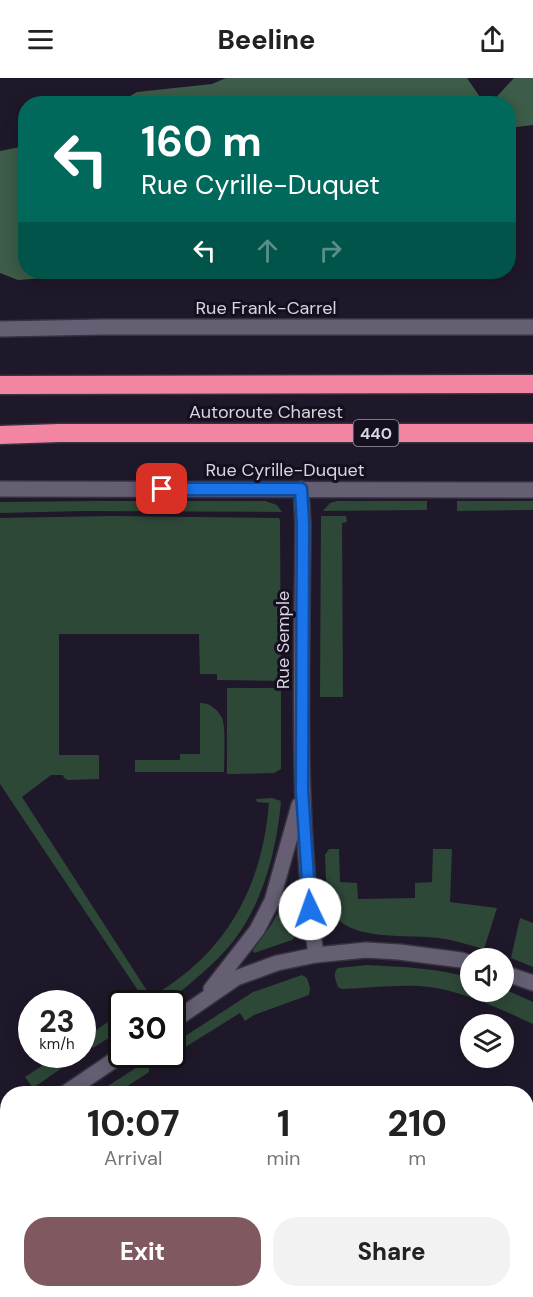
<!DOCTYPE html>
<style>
:root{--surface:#fff;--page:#f2f2f2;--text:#222;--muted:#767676;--accent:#805860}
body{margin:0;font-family:"DM Sans",sans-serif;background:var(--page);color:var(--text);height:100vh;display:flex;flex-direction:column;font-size:22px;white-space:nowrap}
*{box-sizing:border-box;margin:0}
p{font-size:20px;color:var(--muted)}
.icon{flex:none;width:33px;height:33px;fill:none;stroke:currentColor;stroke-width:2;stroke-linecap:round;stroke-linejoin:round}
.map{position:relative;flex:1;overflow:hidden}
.drawer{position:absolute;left:0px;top:1008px;width:534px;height:212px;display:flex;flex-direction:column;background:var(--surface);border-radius:24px 24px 0 0;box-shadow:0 3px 15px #0003}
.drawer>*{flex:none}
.hud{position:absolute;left:18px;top:18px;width:498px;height:183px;border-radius:24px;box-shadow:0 3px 15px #0003;background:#00695c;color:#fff;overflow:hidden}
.buttons{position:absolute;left:460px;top:870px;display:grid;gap:12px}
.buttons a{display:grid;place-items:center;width:54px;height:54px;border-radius:50%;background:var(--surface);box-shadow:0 3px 15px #0003;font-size:30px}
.speed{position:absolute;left:18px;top:912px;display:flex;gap:12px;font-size:30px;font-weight:700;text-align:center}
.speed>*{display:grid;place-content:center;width:78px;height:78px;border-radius:50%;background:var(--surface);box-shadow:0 3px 15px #0003;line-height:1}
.speed small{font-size:15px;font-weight:400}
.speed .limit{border:3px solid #111;border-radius:9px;background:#fff;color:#111}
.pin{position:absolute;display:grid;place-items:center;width:51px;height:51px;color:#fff;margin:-26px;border-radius:12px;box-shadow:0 3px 9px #0006}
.me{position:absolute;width:66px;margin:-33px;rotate:357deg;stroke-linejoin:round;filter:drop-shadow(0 0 4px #0008)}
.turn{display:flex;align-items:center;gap:21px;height:126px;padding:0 24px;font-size:27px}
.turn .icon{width:78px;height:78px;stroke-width:2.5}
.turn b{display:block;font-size:42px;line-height:51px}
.lanes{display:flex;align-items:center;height:57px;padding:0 24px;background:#0003;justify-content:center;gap:30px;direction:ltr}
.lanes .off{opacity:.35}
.eta{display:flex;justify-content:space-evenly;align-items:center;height:102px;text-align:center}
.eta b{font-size:36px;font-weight:800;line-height:42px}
.primary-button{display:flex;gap:12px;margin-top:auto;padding:12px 24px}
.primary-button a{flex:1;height:69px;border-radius:24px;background:var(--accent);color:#fff;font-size:24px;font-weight:800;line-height:69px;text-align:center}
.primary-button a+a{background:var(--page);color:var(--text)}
header{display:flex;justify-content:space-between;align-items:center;height:78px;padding:0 24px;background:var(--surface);font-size:27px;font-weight:800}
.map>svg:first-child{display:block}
.green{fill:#2e4838}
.forest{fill:#3d5c49}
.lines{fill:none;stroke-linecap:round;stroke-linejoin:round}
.minor-casing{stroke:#37323f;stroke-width:18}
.highway-casing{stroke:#37323f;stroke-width:21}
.minor{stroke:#665f74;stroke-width:15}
.highway{stroke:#f185a2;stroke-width:18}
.route-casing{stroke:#114b97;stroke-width:15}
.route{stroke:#1a73e8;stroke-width:10}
.labels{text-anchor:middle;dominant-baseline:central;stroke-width:6;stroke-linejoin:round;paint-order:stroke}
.shield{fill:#160f20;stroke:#9e99a6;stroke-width:1.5}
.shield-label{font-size:16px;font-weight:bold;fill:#d8d4e0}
.street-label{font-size:18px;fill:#d8d4e0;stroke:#160f20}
</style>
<header><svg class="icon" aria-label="menu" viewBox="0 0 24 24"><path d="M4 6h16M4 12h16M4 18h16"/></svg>Beeline<svg class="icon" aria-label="share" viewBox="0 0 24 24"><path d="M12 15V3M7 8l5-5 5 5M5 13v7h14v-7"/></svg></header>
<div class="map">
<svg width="533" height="1219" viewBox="0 0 533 1219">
<rect width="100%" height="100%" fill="#1f182a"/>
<g class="green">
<path d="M 97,423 L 265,423 L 277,427 L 282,434 L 82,433 L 0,435 L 0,424 Z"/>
<path d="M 337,423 L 427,423 L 427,432 L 323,433 L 330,425 Z"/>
<path d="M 457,423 L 533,423 L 533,432 L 457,433 Z"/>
<path d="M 112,438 L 279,440 L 280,442 L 281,603 L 217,602 L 217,596 L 200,596 L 199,556 L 59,556 L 59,677 L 99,677 L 99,701 L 68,702 L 64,700 L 63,697 L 51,697 L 22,719 L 151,919 C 226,876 262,810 269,725 L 257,724 L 256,721 L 272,720 L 281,723 C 277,770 264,822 235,861 C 225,874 213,886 200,897 C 191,905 174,920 163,924 C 156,928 144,926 136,925 L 143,920 L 0,706 L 0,440 Z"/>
<path d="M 321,438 L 346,438 L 347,444 L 342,445 L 343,619 L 320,619 Z"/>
<path d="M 227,610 L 281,610 L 281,691 L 274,695 L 227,696 Z"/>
<path d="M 200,625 C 210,625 217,631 222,640 C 226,647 224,683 224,694 L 135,694 L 135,682 L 180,682 L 180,676 L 200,676 Z"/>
<path d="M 329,771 L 339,771 L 340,804 L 357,805 L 358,821 L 415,820 L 415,805 L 432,804 L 433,771 L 452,771 L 450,824 L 497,830 L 484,871 C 469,867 454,862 439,860 C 409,856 352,864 334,836 C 325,821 326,793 325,777 Z"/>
<path d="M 285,822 L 290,824 L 295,855 L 294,860 L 292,862 L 254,875 L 253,872 L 271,847 Z"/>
<path d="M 520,840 L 533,845 L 533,889 L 511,880 Z"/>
<path d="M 367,887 C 403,889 437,890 471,900 L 471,914 L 504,914 L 504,911 L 533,924 L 533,946 C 502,932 470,916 436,910 C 406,905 373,910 342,911 L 338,909 C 336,902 332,895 338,890 Z"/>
<path d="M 302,897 L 307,900 L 310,910 L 309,917 L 254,937 L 245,943 L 240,935 L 179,973 L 182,978 L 174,983 L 169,977 L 172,976 L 173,966 L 253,914 Z"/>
<path d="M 121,935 L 121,952 L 93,970 L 86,959 Z"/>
<path d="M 60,976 L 68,977 L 72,983 L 33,1010 L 25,999 Z"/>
<path d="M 142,986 L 149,990 L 149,994 L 117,1015 L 97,1015 Z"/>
</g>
<g class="forest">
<path d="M 226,0 L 467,0 L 484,25 L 118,25 L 137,14 L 212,6 Z"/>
<path d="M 514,0 L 533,0 L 533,47 L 509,50 L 508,26 L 491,25 Z"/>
<path d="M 25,68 L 26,194 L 119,194 L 112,195 L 18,202 L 0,195 L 0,73 Z"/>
</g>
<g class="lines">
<defs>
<g id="minor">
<path d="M 0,251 L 104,249 L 533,249"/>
<path d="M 0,411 L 533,412"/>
<path d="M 301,411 L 303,446 C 302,590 296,735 316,877"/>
<path d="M 504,895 L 533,905"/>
<path d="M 211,911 L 257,852 L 272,823 L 299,727"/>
<path d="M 172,944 L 236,900 L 277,885 L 316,877 L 366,872 L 399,874 L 461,882 L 471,885"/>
<path d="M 64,1016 L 123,976"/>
<path d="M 0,1058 L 8,1053"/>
</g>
<g id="highway">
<path d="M 0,307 L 533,306"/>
<path d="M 0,357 L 59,355 L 533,355"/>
</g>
</defs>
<use href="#minor" class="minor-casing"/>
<use href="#highway" class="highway-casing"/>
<use href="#minor" class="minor"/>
<use href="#highway" class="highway"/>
</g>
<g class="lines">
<defs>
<path id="route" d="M 162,411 L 301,411 L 303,446 L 302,713 L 310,831"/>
</defs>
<use href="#route" class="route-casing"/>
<use href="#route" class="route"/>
</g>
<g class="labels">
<rect class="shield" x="353.5" y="342" width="45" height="26" rx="4.5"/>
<g class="shield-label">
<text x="376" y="355">440</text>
</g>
<g class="street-label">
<text x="266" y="230">Rue Frank-Carrel</text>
<text x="266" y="334">Autoroute Charest</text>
<text x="285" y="392">Rue Cyrille-Duquet</text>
<text transform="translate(283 562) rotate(-90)">Rue Semple</text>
</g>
</g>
</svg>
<div class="buttons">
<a><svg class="icon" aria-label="sound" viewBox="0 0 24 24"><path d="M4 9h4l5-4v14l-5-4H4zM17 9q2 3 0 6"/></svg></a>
<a><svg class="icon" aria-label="layers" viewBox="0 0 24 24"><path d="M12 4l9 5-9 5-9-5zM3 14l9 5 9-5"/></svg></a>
</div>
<div class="speed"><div>23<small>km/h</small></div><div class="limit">30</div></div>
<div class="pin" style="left:162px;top:411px;background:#d93025"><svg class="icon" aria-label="arrive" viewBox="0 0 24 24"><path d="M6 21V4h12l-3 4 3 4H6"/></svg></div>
<svg class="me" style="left:310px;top:831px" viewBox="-20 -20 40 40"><circle r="19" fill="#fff"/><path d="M0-13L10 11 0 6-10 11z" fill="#1a73e8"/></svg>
<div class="hud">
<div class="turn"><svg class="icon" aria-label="left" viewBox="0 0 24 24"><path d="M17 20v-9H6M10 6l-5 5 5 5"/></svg><div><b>160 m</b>Rue Cyrille-Duquet</div></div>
<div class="lanes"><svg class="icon" aria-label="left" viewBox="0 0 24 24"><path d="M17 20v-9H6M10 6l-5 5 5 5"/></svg><svg class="icon off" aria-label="ahead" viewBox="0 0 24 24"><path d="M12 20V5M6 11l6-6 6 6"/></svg><svg class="icon off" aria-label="right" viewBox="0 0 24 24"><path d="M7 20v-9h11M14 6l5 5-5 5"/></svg></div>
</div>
<section class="drawer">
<div class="eta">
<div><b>10:07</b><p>Arrival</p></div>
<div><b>1</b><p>min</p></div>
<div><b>210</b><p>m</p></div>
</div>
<div class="primary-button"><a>Exit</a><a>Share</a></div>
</section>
</div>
